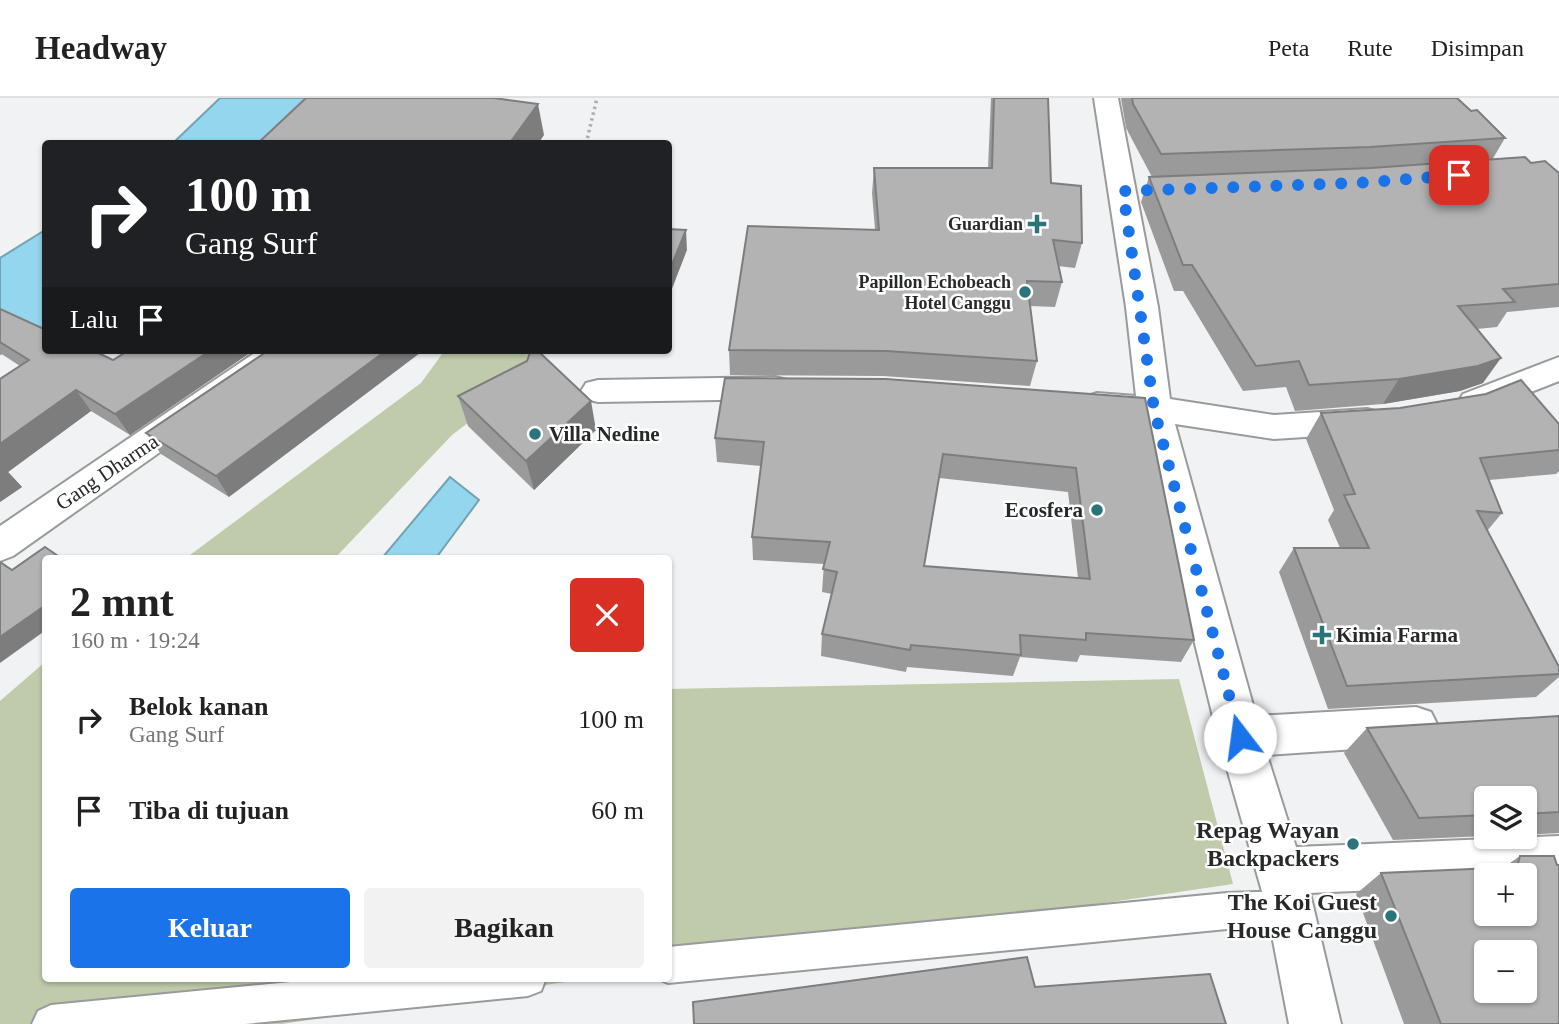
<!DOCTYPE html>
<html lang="id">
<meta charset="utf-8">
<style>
:root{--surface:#fff;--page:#f2f2f2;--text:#222;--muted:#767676;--line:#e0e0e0;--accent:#1a73e8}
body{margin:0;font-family:Georgia,serif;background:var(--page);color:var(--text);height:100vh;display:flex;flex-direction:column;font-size:26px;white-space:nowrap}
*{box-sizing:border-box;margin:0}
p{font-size:23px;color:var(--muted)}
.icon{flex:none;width:38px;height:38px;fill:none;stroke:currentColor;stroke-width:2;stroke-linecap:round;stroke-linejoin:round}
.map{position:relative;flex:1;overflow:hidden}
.panel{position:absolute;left:42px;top:457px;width:630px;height:427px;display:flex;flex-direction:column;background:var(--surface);border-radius:7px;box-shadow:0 2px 5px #0004}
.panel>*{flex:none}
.guide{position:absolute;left:42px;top:42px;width:630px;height:214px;border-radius:7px;box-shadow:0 2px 5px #0004;background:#202124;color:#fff;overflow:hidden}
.tools{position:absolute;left:1474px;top:688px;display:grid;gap:14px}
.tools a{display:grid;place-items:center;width:63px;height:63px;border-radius:7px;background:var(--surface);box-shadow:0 2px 5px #0004;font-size:35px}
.pin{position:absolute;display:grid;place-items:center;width:60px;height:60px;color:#fff;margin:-30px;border-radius:14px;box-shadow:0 4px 10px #0006}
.me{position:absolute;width:77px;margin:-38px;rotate:345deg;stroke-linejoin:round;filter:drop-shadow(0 0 5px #0008)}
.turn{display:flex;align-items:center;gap:24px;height:147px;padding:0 28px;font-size:32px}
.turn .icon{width:91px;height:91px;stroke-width:2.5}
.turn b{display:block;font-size:49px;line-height:60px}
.then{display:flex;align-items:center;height:66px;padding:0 28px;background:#0003;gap:14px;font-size:26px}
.round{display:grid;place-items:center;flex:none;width:74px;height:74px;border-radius:7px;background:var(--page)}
.overview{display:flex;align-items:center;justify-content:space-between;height:119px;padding:0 28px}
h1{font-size:42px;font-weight:700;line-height:52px}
.primary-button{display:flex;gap:14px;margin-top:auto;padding:14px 28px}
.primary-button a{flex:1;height:80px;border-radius:7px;background:var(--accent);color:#fff;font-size:28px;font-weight:700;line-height:80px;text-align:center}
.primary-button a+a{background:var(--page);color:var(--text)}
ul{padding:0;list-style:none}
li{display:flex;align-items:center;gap:21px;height:91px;padding:0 28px}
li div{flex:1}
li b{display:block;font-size:26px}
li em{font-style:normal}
header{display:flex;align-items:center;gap:42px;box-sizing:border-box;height:98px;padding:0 35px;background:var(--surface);border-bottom:2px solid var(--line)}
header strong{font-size:33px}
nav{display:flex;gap:38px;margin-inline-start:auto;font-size:24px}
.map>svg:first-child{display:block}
.green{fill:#bfcbab}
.water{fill:#93d6ee;stroke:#73a2b3;stroke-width:2}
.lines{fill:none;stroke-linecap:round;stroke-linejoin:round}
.lane-casing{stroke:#999a9b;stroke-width:4}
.street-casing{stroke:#999a9b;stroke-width:4}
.path{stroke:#adaeb0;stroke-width:3.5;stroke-dasharray:2.5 3.5;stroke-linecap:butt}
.lane{fill:#fff;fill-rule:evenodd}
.street{fill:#fff;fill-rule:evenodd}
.wall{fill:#9b9a9b;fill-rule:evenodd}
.shaded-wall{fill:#7e7d7e}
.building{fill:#b4b3b4;stroke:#7e7d7e;stroke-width:2;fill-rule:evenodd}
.route{stroke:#1a73e8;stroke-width:12;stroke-dasharray:0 21.6}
.poi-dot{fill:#2b747b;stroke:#fff;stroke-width:2.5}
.labels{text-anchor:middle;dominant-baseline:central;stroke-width:5;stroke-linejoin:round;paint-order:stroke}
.far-poi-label{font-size:18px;font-weight:bold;fill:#282929;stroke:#fff;text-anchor:end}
.poi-label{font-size:21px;font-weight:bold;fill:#282929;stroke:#fff;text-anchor:start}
.street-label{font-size:21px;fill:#282929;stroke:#fff}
.near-poi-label{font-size:24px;font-weight:bold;fill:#282929;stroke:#fff;text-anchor:end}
</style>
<header>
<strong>Headway</strong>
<nav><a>Peta</a><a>Rute</a><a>Disimpan</a></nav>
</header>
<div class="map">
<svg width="1559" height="926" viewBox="0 0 1559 926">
<rect width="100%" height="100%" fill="#f1f2f4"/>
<g class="green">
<path d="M 445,252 L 546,252 L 520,285 L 452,337 L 335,460 L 186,460 L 421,285 Z"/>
<path d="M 45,564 L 46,880 L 592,880 L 282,926 L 0,926 L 0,603 Z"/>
<path d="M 1179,581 L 1233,786 L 669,869 L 668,591 Z"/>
</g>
<g class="water">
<path d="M 220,0 L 340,0 L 290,45 L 172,46 Z"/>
<path d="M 45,132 L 45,230 L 0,256 L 0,160 Z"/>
<path d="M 450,379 L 479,402 L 436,460 L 382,460 Z"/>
</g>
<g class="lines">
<defs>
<g id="lane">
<path d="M 1291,793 L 1304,799 L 1309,811 L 1304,823 L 1291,829 L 1227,831 L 668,885 L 656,880 L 668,880 L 668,849 L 1227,795 Z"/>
<path d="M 332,880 L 546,880 L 541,893 L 528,898 L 245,926 L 32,926 L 38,913 L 51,907 Z"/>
</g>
<g id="street">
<path d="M 1094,0 L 1118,0 L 1158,209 L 1170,301 L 1274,317 L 1367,311 L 1379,314 L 1384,323 L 1379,332 L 1367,335 L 1274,341 L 1175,326 L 1256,618 L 1416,609 L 1431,614 L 1438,628 L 1431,642 L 1416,647 L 1267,657 L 1296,749 L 1559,738 L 1559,784 L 1524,785 L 1524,777 L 1486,777 L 1486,787 L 1310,795 L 1341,926 L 1289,926 L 1267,811 L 1218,639 L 1140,322 L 1085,315 L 1080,307 L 1085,299 L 1097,295 L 1136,298 L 1126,209 Z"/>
<path d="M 259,252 L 298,252 L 293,260 L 13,458 L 0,463 L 0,428 Z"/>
<path d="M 1559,259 L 1559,283 L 1475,316 L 1463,312 L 1458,304 L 1463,296 Z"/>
<path d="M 775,279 L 787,282 L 792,290 L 787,298 L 775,301 L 598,304 L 586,301 L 581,293 L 586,285 L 598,282 Z"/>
</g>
</defs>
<use href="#lane" class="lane-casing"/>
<use href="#street" class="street-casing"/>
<path class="path" d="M 586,46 L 597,0"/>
<use href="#lane" class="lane"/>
<use href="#street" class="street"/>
</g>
<g class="wall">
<path d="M 991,0 L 1048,0 L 1051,85 L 1082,145 L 1075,170 L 1058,168 L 1062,184 L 1055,209 L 1030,208 L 1037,263 L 1030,288 L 883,278 L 730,277 L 729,252 L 875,131 L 872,95 L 874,70 L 988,70 Z"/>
<path d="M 1121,0 L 1457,0 L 1471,13 L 1505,40 L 1492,62 L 1531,65 L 1559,75 L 1559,209 L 1507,214 L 1497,229 L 1477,231 L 1483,285 L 1460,293 L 1383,306 L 1295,313 L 1286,289 L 1243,293 L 1183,193 L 1174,193 L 1141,104 L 1149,79 L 1152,79 L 1126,30 Z"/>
<path d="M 0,211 L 113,262 L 129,252 L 254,252 L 130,337 L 91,313 L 8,374 L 22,389 L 0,404 L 20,268 L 0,255 Z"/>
<path d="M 269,252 L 229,399 L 161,356 L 146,335 Z"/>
<path d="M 458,298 L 596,332 L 534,392 L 468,328 Z"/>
<path d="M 1145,300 L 1194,542 L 1181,564 L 1080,557 L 1077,564 L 1020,559 L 1013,578 L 907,569 L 906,574 L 821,558 L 822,536 L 832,496 L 822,494 L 824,466 L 753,462 L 752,439 L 761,368 L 717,364 L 715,340 ZM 939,380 L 1068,394 L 1078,480 L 924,468 Z"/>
<path d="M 1321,315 L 1559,326 L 1559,373 L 1556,376 L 1489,382 L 1502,415 L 1487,433 L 1559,569 L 1559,579 L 1536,599 L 1328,611 L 1279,474 L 1294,450 L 1340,450 L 1328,422 L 1334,412 L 1306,341 Z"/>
<path d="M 1559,618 L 1559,735 L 1524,737 L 1524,700 L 1486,700 L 1486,738 L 1393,742 L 1344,655 L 1367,630 Z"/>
<path d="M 1520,758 L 1557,767 L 1559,926 L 1404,926 L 1356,796 L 1381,775 L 1504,769 Z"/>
</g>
<g class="shaded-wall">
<path d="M 538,6 L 544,37 L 538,46 L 509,46 Z"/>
<path d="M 686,132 L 687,152 L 668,201 L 668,176 Z"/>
<path d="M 211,252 L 254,252 L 130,337 L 115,316 Z"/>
<path d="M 387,252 L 424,252 L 229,399 L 216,378 Z"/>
<path d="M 1501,260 L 1483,285 L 1460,293 L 1383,306 L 1399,281 Z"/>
<path d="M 76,292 L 91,313 L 8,374 L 22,389 L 0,404 L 0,346 Z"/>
<path d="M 591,303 L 596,332 L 534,392 L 526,363 Z"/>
<path d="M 43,509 L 46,511 L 46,532 L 0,565 L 0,539 Z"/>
</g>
<g class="building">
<path d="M 306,0 L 494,0 L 538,6 L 509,46 L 257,46 Z"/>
<path d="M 994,0 L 1048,0 L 1051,85 L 1081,88 L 1082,145 L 1053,142 L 1062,184 L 1027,183 L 1037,263 L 886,253 L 729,252 L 748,128 L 879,132 L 874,70 L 992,70 Z"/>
<path d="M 1132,0 L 1457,0 L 1471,13 L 1477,12 L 1505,40 L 1370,49 L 1161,56 L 1133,6 Z"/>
<path d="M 1525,59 L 1531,65 L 1545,63 L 1559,75 L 1559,186 L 1503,191 L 1515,204 L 1458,208 L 1501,260 L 1478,268 L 1399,281 L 1309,287 L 1299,263 L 1256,268 L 1192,167 L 1183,167 L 1149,79 L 1371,70 Z"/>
<path d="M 668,131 L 686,132 L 668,176 Z"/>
<path d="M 0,211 L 46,232 L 46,252 L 92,252 L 113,262 L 129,252 L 211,252 L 115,316 L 76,292 L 0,346 L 0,281 L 29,262 L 0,244 Z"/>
<path d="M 269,252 L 387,252 L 216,378 L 146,335 Z"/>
<path d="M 531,252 L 537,252 L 591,303 L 526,363 L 458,298 L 527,263 Z"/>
<path d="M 725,280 L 886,281 L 1145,300 L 1194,542 L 1086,535 L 1086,542 L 1020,537 L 1021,557 L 911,547 L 910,552 L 822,536 L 837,474 L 823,471 L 830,444 L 752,439 L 764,344 L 715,340 ZM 943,356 L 1076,370 L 1090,481 L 924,468 Z"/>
<path d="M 1521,282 L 1559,326 L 1559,352 L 1480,360 L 1502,415 L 1477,413 L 1559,569 L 1559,576 L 1347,588 L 1294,450 L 1369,450 L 1344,397 L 1355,396 L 1321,315 L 1400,310 L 1486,296 Z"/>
<path d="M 45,449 L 61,460 L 46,460 L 46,511 L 43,509 L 0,539 L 0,464 L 12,472 Z"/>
<path d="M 1559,618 L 1559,714 L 1524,716 L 1524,700 L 1486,700 L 1486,717 L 1419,720 L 1367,630 Z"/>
<path d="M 1520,758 L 1554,758 L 1557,767 L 1559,767 L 1559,926 L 1441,926 L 1381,775 L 1517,769 ZM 1486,777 L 1524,777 L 1524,816 L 1486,816 ZM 1486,854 L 1524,854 L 1524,892 L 1486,892 Z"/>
<path d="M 1027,859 L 1035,889 L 1210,876 L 1226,926 L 694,926 L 693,904 Z"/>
</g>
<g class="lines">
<path class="route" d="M 1240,639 L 1154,311 L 1123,93 L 1358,85 L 1459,77"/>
</g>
<g class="poi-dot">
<path d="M1033.5 115.5h7v7h7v7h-7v7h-7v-7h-7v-7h7z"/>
<circle cx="1025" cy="194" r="7"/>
<circle cx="535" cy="336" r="7"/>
<circle cx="1097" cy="412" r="7"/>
<path d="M1318.5 526.5h7v7h7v7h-7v7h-7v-7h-7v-7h7z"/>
<circle cx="1353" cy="746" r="7"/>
<circle cx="1391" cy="818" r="7"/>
</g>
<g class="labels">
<g class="far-poi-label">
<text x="1023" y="126">Guardian</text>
<text x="1011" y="184">Papillon Echobeach<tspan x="1011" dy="21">Hotel Canggu</tspan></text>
</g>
<g class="poi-label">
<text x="549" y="336">Villa Nedine</text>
<text x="1083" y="412" text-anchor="end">Ecosfera</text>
<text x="1336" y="537">Kimia Farma</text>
</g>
<g class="street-label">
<text transform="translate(107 374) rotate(-34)">Gang Dharma</text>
</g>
<g class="near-poi-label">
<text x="1339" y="732">Repag Wayan<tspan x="1339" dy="28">Backpackers</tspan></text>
<text x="1377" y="804">The Koi Guest<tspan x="1377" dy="28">House Canggu</tspan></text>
</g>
</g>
</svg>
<div class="tools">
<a><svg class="icon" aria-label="layers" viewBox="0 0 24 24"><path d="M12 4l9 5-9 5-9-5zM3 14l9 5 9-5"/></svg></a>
<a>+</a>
<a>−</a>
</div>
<div class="pin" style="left:1459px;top:77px;background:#d93025"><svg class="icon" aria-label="arrive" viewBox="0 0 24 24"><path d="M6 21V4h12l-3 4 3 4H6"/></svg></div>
<svg class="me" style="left:1240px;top:639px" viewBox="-20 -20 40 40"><circle r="19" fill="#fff"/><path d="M0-13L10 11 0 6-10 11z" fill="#1a73e8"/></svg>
<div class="guide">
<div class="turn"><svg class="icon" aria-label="right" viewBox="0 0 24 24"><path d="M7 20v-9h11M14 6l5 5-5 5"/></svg><div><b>100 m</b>Gang Surf</div></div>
<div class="then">Lalu<svg class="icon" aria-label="arrive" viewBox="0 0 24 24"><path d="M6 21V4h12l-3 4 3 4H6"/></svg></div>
</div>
<section class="panel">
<div class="overview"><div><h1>2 mnt</h1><p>160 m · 19:24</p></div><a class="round" style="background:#d93025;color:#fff"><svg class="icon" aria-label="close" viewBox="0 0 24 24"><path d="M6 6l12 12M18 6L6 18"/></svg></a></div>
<ul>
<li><svg class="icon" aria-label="right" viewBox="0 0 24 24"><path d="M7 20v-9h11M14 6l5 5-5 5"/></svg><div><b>Belok kanan</b><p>Gang Surf</p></div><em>100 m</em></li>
<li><svg class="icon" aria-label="arrive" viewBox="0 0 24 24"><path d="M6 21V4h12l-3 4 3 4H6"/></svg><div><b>Tiba di tujuan</b></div><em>60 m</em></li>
</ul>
<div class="primary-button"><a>Keluar</a><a>Bagikan</a></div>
</section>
</div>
